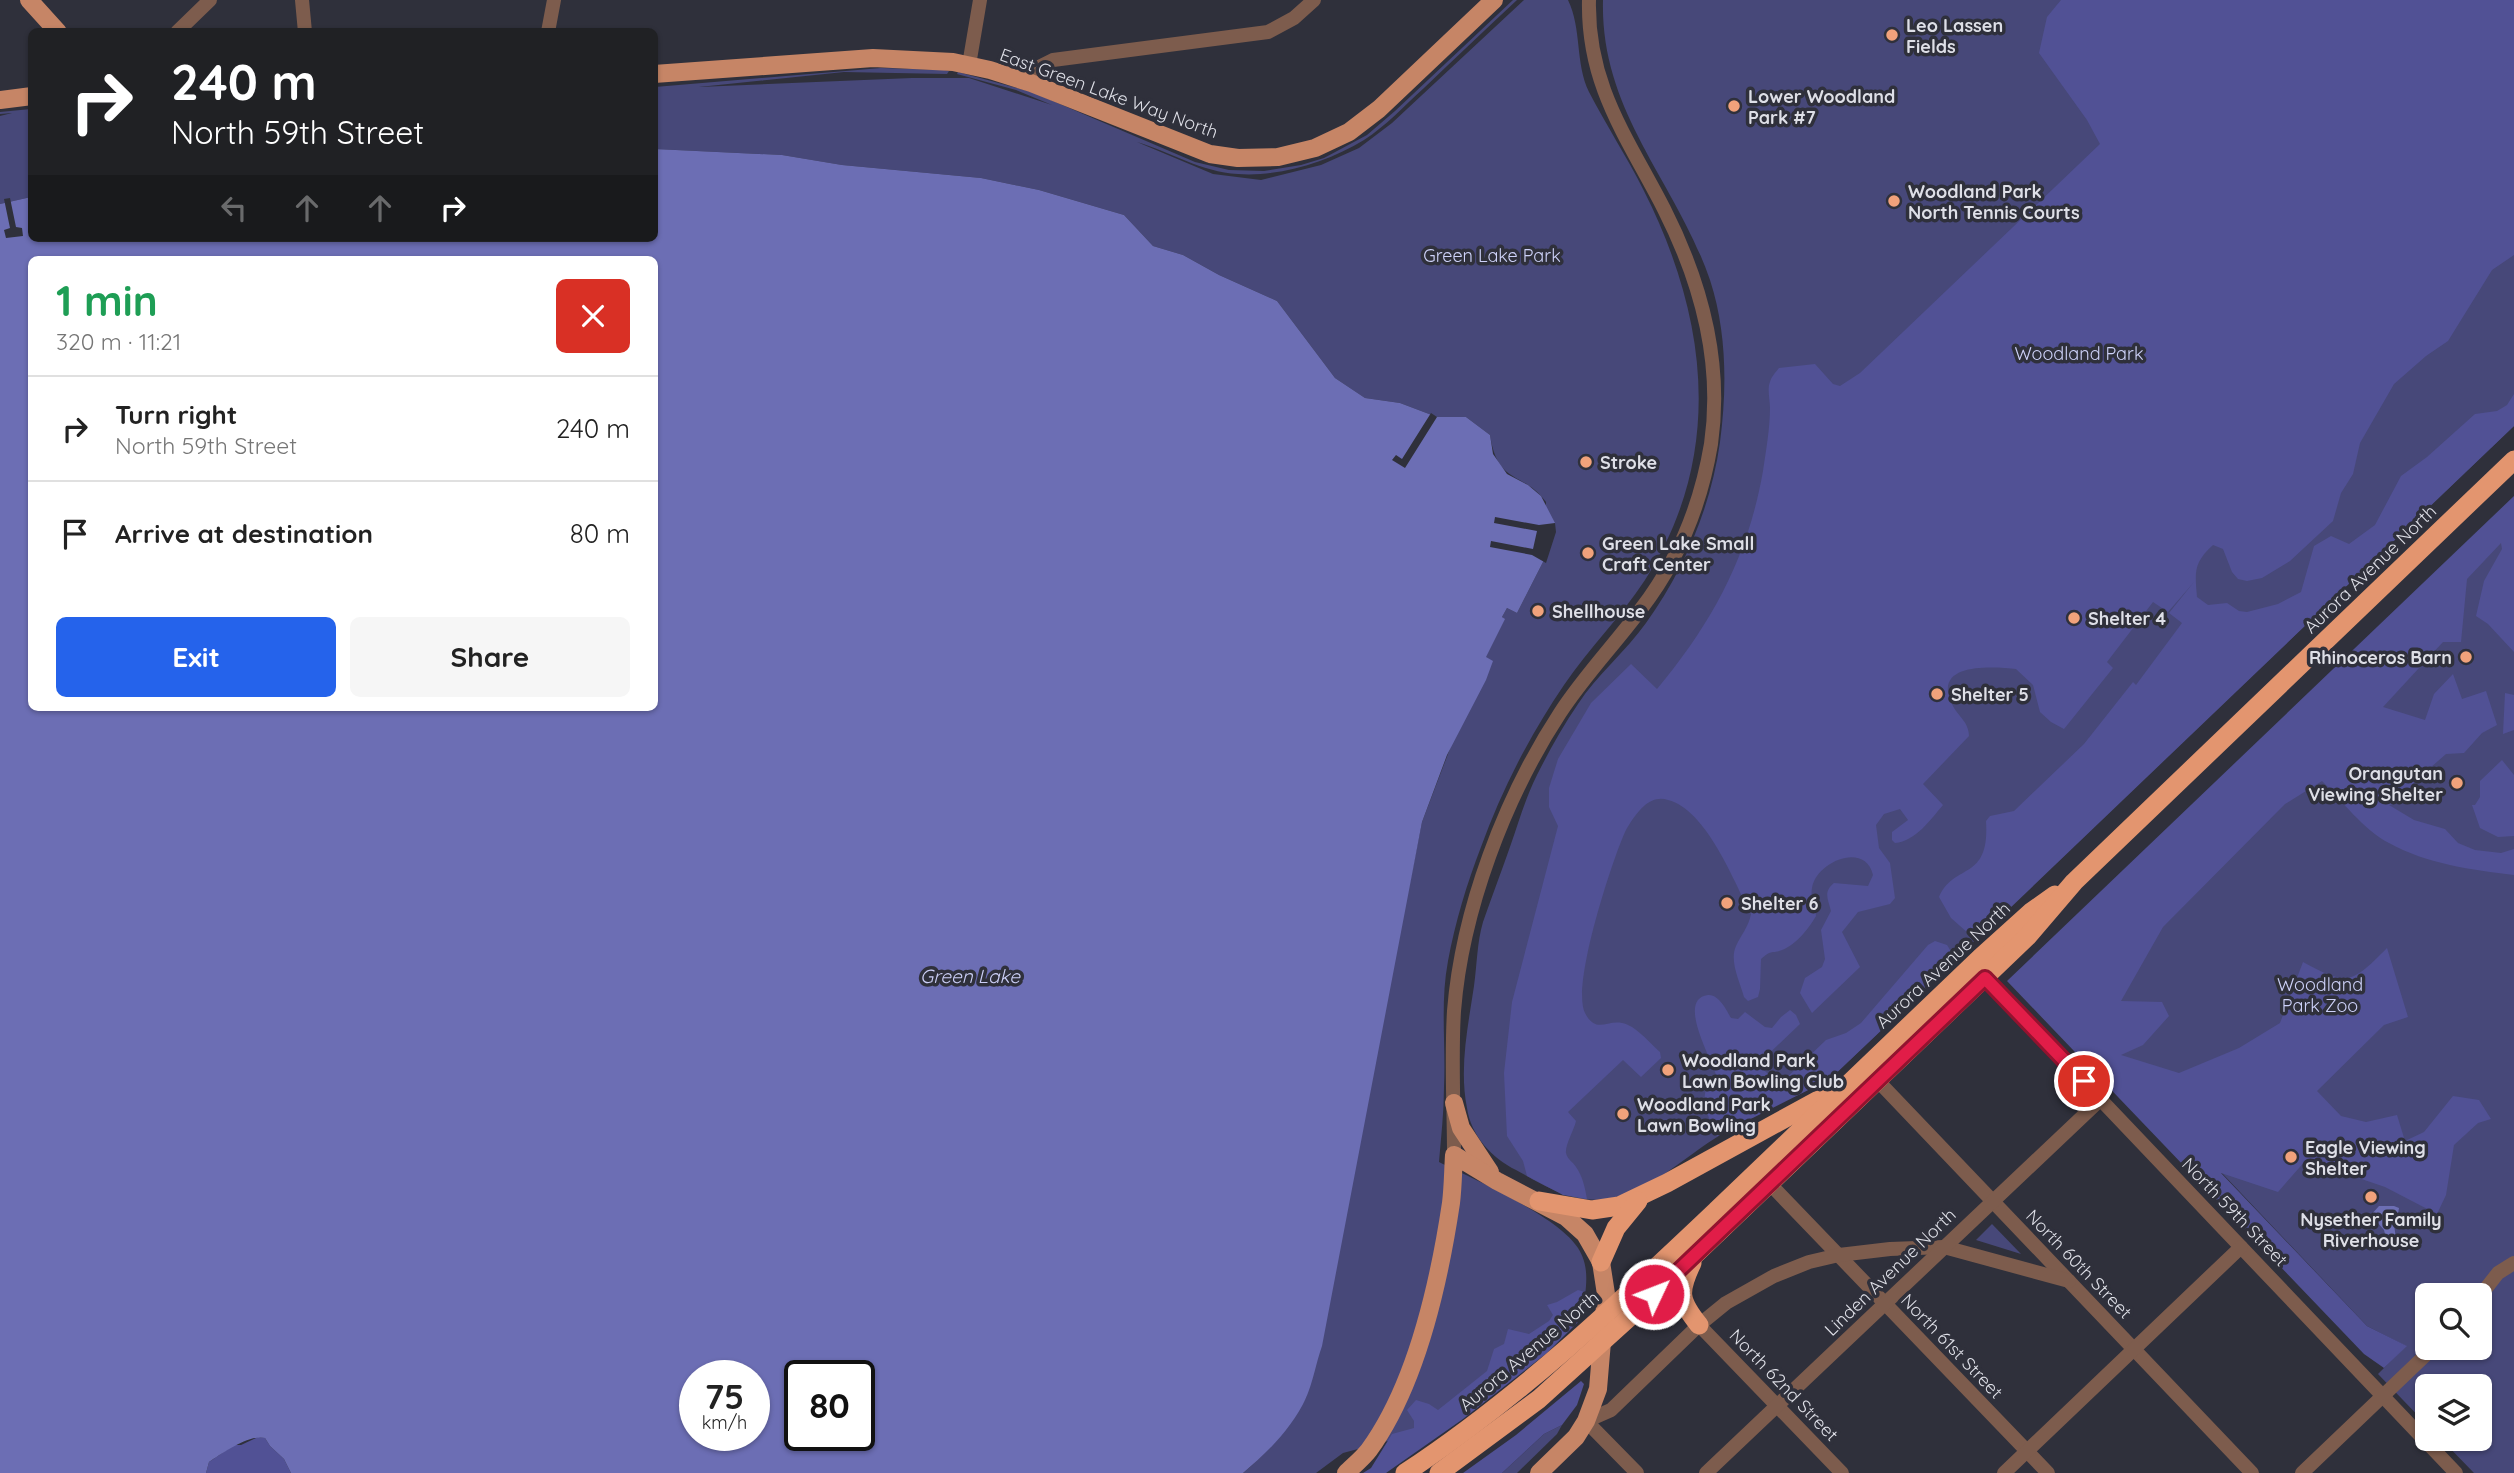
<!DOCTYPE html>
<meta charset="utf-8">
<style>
:root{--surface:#fff;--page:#f6f6f6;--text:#222;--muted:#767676;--line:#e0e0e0;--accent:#2563eb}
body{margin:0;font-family:Quicksand,sans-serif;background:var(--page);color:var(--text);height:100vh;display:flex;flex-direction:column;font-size:26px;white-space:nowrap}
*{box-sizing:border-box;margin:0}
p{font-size:23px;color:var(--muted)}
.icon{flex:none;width:38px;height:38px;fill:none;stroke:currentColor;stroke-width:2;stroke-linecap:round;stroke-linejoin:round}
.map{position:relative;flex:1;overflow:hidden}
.drawer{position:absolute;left:28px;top:256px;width:630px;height:455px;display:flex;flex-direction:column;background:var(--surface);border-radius:10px;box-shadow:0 2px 5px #0004}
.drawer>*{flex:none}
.banner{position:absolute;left:28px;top:28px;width:630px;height:214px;border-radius:10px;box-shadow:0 2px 5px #0004;background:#202124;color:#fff;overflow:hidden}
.fabs{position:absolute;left:2415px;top:1283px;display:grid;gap:14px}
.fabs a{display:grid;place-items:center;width:77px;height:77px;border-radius:10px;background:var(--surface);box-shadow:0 2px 5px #0004;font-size:35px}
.speed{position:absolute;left:679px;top:1360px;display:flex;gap:14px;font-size:35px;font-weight:700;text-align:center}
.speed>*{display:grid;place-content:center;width:91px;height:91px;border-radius:50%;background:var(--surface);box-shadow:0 2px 5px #0004;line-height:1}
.speed small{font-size:18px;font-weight:400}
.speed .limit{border:4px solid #111;border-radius:10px;background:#fff;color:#111}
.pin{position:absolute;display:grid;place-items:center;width:60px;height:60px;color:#fff;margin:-30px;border:4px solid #fff;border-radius:50%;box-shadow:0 2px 7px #0007}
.me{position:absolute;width:77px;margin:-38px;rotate:47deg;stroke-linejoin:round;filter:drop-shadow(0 0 5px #0008)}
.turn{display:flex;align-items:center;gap:24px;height:147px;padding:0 28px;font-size:32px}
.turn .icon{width:91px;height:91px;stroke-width:2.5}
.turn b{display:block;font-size:49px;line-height:60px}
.lanes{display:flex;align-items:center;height:66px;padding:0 28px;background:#0003;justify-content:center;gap:35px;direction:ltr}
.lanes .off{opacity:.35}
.round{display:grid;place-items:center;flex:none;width:74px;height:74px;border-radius:10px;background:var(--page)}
.head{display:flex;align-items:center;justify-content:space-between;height:119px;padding:0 28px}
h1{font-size:42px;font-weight:700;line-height:52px;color:#1e9e55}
.button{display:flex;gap:14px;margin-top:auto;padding:14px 28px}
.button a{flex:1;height:80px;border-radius:10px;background:var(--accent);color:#fff;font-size:28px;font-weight:700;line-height:80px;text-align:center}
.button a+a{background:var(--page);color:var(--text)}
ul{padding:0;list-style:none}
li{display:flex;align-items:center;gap:21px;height:105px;padding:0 28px;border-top:2px solid var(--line)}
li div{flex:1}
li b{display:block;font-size:26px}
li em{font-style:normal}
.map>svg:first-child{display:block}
.green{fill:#474879;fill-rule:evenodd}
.forest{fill:#515195}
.water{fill:#6c6eb4;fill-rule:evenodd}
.pier{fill:#2f303b}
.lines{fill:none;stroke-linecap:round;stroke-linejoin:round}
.minor{stroke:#7d5c4d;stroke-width:14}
.major{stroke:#c68566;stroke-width:18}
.highway{stroke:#e3956f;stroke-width:19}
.route-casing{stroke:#92132f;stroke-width:18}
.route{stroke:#e11d48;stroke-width:12}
.poi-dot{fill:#f1a27b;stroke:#2f303b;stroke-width:2.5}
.labels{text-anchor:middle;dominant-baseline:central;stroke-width:7;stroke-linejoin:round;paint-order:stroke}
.poi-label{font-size:18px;font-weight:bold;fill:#dedfe7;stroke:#2f303b;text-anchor:start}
.street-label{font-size:18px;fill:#dedfe7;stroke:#2f303b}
.park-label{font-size:18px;fill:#ced2f9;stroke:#2f303b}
.water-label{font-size:19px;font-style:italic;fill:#cccff7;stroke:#2f303b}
</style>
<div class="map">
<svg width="2514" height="1473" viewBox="0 0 2514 1473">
<rect width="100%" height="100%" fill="#2f303b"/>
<g class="green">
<path d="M 1513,0 L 1517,0 C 1486,29 1455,58 1424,88 C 1405,105 1386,126 1364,140 C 1328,162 1280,177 1238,174 C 1201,172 1171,152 1137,142 L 1213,174 L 1261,180 L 1321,165 L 1359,148 L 1392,123 L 1524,0 L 1568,0 C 1582,29 1575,63 1589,92 C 1606,125 1627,157 1644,191 C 1708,318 1725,455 1645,580 C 1621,617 1589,648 1564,685 C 1530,735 1502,789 1481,847 C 1467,883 1455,923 1448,961 C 1440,1003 1446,1045 1444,1087 C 1444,1112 1441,1137 1439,1162 C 1474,1179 1559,1217 1578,1248 C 1588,1264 1587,1279 1585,1296 L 1425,1431 L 1343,1453 L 1316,1473 L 1243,1473 C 1271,1450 1286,1429 1306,1398 L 1422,822 L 1485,657 L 1504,619 L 1502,617 L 1507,608 L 1517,613 L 1543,562 L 1546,502 C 1522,470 1498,486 1490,435 L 1466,417 L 1437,417 L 1400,403 L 1365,398 L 1335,378 L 1277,301 L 1219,275 L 1183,255 L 1153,246 L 1124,215 L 1039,190 L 981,178 L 842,165 L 782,155 L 655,149 L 655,87 L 881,68 L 944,70 L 949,71 L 947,74 L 844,72 L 699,87 L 912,78 L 969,78 L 1052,105 L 1016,90 L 957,74 L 958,72 L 1032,92 L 1195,162 L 1229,170 L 1264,171 L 1301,165 L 1324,158 L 1367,135 L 1395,111 Z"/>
<path d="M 1603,0 L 2514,0 L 2514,426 L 1830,1079 C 1792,1099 1750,1115 1714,1139 C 1683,1159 1652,1188 1616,1197 C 1578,1207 1547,1187 1516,1170 C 1492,1158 1471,1136 1467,1108 C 1459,1068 1468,1026 1474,986 C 1477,965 1477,942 1483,922 C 1492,896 1502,870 1511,844 C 1519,821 1526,797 1537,775 C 1549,751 1563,726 1578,704 C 1597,675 1626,651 1646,623 C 1684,570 1711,507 1720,442 C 1727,389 1727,332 1710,280 C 1676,181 1600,112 1603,0 Z"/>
<path d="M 31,109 L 31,197 L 0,204 L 0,116 L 12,113 L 0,114 L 0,112 Z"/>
<path d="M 2514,528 L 2514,1473 L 2474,1473 L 2441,1439 L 2480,1438 L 2480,1386 L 2427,1386 L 2427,1425 L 2378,1374 L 2406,1346 L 2367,1326 L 2058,1000 ZM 2427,1295 L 2480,1295 L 2480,1348 L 2427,1348 Z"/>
<path d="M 1992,1224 L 2021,1254 L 1976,1240 Z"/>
<path d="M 1562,1425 L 1557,1434 L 1517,1473 L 1502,1473 L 1544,1434 Z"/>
</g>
<g class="forest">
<path d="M 2061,0 L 2514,0 L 2514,255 L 2492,270 L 2448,341 L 2426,356 L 2394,384 L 2360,443 L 2353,474 L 2341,493 L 2333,521 L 2290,561 L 2262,578 L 2247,581 L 2238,579 L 2232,572 L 2223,549 L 2213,545 C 2193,563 2195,573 2197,597 L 2208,605 L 2227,603 L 2239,611 L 2247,612 L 2278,604 L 2301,592 L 2314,546 L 2331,536 L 2349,544 L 2375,525 L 2401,476 L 2427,457 L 2475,414 L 2497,411 L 2507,405 L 2514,394 L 2514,426 L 1985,932 L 1968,933 L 1951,918 L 1939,897 C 1954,862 1990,882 1986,821 L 1990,816 L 2014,811 L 2084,744 L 2133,682 L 2136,685 L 2182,623 L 2169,613 L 2194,582 L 2168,612 L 2153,602 L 2107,662 L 2113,668 L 2064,729 L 2051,722 L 2040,712 L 2033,685 L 2016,669 C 1996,667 1933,661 1951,702 C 1956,715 1969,721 1969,736 L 1923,784 L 1943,805 C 1930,820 1916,841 1895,843 L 1892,840 L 1892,832 L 1908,820 L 1900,809 L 1884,814 L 1876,825 L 1879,848 L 1890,863 L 1895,898 L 1890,904 L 1858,912 L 1842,932 L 1860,967 L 1812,1013 L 1800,993 L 1805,978 L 1822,967 L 1825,959 L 1821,930 L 1831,911 C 1828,899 1823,892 1834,883 L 1868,886 L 1873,875 C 1865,841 1816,862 1812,888 C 1810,898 1815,906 1816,916 C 1809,928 1796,945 1782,950 C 1771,954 1772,949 1761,959 L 1760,989 L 1758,997 L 1748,1001 L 1744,997 C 1740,982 1729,961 1736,946 C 1741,935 1749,926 1751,914 C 1734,882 1707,810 1668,800 C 1659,797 1651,800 1644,806 C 1637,812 1629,824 1625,832 C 1612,861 1571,986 1585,1013 C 1596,1034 1606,1020 1622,1023 C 1635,1025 1650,1043 1660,1052 L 1661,1058 L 1641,1077 L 1623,1060 L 1568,1112 L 1576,1121 C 1574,1130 1565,1145 1566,1153 C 1567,1159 1573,1162 1576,1167 C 1583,1177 1585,1188 1587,1199 L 1563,1195 L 1527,1176 L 1523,1161 L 1507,1136 L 1504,1073 L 1512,1002 L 1558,826 L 1549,807 L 1549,788 L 1558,759 L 1591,703 L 1631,664 L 1657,689 C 1712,623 1748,557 1763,471 C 1766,451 1770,428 1770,408 C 1770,400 1767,389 1770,382 C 1771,377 1776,372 1779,368 L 1815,364 L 1833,384 L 1840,386 L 1860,373 L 2100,144 L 2087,120 L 2039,53 L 2047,17 Z"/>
<path d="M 2514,496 L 2514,652 L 2488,624 L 2476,616 L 2484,581 L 2502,549 L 2501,543 L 2467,579 L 2461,642 L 2443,642 L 2383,707 L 2425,720 L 2434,694 L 2453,674 L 2462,699 L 2486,691 L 2497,725 L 2482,733 L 2464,753 L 2446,754 L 2414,782 L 2405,801 L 2389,805 L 2414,820 L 2445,829 L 2458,843 L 2475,850 L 2501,853 L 2514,849 L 2514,875 C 2472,870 2427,864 2389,843 C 2364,830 2342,801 2322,781 L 2285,804 L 2163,927 L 2121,1001 L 2162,1002 L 2169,1016 L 2143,1045 L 2121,1055 L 2179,1073 L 2239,1048 L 2280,1023 L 2303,962 C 2349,987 2352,983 2387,948 L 2408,1017 L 2384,1025 L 2317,1091 L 2341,1116 L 2366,1122 L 2397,1115 L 2405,1141 L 2424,1132 L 2453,1096 L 2479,1100 L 2491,1119 L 2478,1123 L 2454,1145 L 2446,1195 L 2437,1214 L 2385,1187 L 2306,1160 L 2278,1192 L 2221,1173 L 2367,1326 L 2407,1346 L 2384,1368 L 2364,1354 L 2007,981 Z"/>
<path d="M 2505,693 L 2514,695 L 2514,730 L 2503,734 Z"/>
<path d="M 2502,760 L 2514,775 L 2514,836 L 2498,837 L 2480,828 L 2472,805 L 2475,805 L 2480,797 L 2480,781 Z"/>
<path d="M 1935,941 L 1947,945 C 1954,955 1952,960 1945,970 L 1830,1079 L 1717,1136 C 1711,1123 1701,1104 1706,1090 C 1709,1083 1713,1081 1716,1075 C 1712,1059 1676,999 1708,995 C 1719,994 1727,1011 1731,1018 L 1738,1019 L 1745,1012 L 1765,1027 L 1772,1028 L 1781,1017 L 1790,1010 L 1796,1015 L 1800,1024 L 1758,1064 L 1779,1085 L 1826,1040 L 1846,1033 L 1861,1023 L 1928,945 Z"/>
<path d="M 1578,1290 L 1588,1293 L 1585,1315 L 1547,1353 L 1463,1419 L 1386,1473 L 1363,1473 L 1371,1468 L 1392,1434 L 1414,1428 L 1414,1421 L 1407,1410 L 1416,1400 L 1429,1404 L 1438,1410 L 1487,1371 L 1494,1349 L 1504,1344 L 1508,1329 L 1529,1334 L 1549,1321 L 1553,1315 L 1547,1305 L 1557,1302 Z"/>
<path d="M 1581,1381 L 1584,1384 L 1577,1405 L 1562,1425 L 1544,1434 L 1502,1473 L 1463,1473 L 1516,1435 Z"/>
<path d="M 258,1437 L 265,1438 L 270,1446 L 284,1459 L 291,1473 L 206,1473 L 209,1462 L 234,1445 L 241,1445 Z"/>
</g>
<g class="water">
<path d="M 655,149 L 782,155 L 842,165 L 981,178 L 1039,190 L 1124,215 L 1153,246 L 1183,255 L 1219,275 L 1277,301 L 1335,378 L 1365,398 L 1400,403 L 1437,417 L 1466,417 L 1490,435 L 1493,454 L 1507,474 L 1528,485 L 1541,496 L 1555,523 L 1543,562 L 1517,613 L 1507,608 L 1502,617 L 1505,619 L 1486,657 L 1493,661 L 1486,680 L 1447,755 L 1422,822 L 1322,1346 C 1316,1363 1313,1382 1306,1398 C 1292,1428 1268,1452 1243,1473 L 291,1473 L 284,1459 L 270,1446 L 265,1438 C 249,1434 223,1453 209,1462 L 206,1473 L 0,1473 L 0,204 L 31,197 L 32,238 L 654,238 ZM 32,259 L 654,259 L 654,707 L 32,707 ZM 695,1376 L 754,1376 L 754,1435 L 695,1435 ZM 800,1376 L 859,1376 L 859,1435 L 800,1435 Z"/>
<path d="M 2379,1206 L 2394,1206 L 2399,1208 L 2398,1214 L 2393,1217 L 2396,1239 L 2389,1250 L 2384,1230 L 2371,1215 Z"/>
</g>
<g class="pier">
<path d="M 10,198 L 16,227 L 22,228 L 23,236 L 6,238 L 4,230 L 10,228 L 4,199 Z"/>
<path d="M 1431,413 L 1437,417 L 1405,468 L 1392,460 L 1396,455 L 1402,459 Z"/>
<path d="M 1495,517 L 1539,525 L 1555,523 L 1556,532 L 1546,563 L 1532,555 L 1490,547 L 1491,541 L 1533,549 L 1537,531 L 1494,523 Z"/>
</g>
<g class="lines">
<g class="minor">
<path d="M 302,0 L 305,32"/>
<path d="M 177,32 L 210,0"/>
<path d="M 548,32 L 554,0"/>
<path d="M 969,65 L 980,0"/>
<path d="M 1031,83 L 1039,67 L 1053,60 L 1268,32 L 1294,18 L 1314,0"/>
<path d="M 1985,978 L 2456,1473"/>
<path d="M 1878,1081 L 2252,1473"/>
<path d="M 1454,1155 C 1454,1107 1451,1059 1454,1011 C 1462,910 1505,797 1560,713 C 1584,676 1615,644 1641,609 C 1678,561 1701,504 1711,444 C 1723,361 1701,282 1664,209 C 1627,137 1587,85 1589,0"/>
<path d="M 1770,1184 L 2048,1473"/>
<path d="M 2480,1296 L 2498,1273 L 2514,1263"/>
<path d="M 1699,1325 L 1842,1473"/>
<path d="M 1637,1473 L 1586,1421 L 1611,1410 L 1699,1325 L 1726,1303 L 1774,1276 L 1809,1262 L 1839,1255 L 1890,1249 L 1944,1247 L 2069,1281"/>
<path d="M 1706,1473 L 2101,1099"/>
<path d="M 2004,1473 L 2241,1247"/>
<path d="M 2302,1473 L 2433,1348"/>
</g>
<g class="major">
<path d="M 29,0 L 58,32"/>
<path d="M 654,74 L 873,58 L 953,62 L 990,70 L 1031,83 L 1210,154 L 1238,158 L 1278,157 L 1315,148 L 1349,132 L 1379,109 L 1494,0"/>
<path d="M 0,100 L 32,96"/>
<path d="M 1454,1103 L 1461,1128 L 1490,1172"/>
<path d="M 1346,1473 C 1353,1466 1362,1459 1369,1450 C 1417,1384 1439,1283 1451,1203 C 1453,1187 1453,1171 1454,1155 L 1497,1181 L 1566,1217 L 1585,1234 L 1601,1262 L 1606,1294 L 1598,1389 L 1586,1421 L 1576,1437 L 1539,1473"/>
</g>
<g class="highway">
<path d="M 1539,1201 L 1592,1210 L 1619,1206 L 1667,1183 L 1822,1098"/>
<path d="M 1601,1262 L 1616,1228 L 1638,1201"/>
<path d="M 1692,1263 C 1678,1292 1679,1300 1699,1325"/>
<path d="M 1405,1473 C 1519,1398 1618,1304 1716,1211 C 1804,1126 1892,1042 1980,958 L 2031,912 L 2055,895"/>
<path d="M 1439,1473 L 1539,1399 L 1634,1313 L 2027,937 L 2074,882 L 2514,460"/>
</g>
</g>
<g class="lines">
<defs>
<path id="route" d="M 1654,1294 L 1985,978 L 2084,1081"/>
</defs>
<use href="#route" class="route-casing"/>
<use href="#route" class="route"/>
</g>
<g class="poi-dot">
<circle cx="1892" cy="35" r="7"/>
<circle cx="1734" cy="106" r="7"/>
<circle cx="1894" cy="201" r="7"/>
<circle cx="1586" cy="462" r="7"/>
<circle cx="1588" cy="553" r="7"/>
<circle cx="1538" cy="611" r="7"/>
<circle cx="2074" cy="618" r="7"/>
<circle cx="2466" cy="657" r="7"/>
<circle cx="1937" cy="694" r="7"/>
<circle cx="2457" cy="783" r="7"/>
<circle cx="1727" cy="903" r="7"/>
<circle cx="1668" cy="1070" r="7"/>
<circle cx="1623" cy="1114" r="7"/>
<circle cx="2291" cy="1157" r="7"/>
<circle cx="2371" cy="1197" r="7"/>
</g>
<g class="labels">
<g class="poi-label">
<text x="1906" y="25">Leo Lassen<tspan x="1906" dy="21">Fields</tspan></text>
<text x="1748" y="96">Lower Woodland<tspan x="1748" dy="21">Park #7</tspan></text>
<text x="1908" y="191">Woodland Park<tspan x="1908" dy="21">North Tennis Courts</tspan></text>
<text x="1600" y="462">Stroke</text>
<text x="1602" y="543">Green Lake Small<tspan x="1602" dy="21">Craft Center</tspan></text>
<text x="1552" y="611">Shellhouse</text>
<text x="2088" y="618">Shelter 4</text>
<text x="2452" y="657" text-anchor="end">Rhinoceros Barn</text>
<text x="1951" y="694">Shelter 5</text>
<text x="2443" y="773" text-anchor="end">Orangutan<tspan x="2443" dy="21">Viewing Shelter</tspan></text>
<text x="1741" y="903">Shelter 6</text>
<text x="1682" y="1060">Woodland Park<tspan x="1682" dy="21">Lawn Bowling Club</tspan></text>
<text x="1637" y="1104">Woodland Park<tspan x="1637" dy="21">Lawn Bowling</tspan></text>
<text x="2305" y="1147">Eagle Viewing<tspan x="2305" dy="21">Shelter</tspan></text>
<text x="2371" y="1219" text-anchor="middle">Nysether Family<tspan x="2371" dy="21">Riverhouse</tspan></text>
</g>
<g class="street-label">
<text transform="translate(1109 93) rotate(20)">East Green Lake Way North</text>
<text transform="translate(2370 569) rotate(-44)">Aurora Avenue North</text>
<text transform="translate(1943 965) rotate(-43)">Aurora Avenue North</text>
<text transform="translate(2235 1212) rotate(46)">North 59th Street</text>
<text transform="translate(2079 1264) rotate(46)">North 60th Street</text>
<text transform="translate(1890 1272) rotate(-44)">Linden Avenue North</text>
<text transform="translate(1952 1346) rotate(46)">North 61st Street</text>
<text transform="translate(1529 1351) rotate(-40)">Aurora Avenue North</text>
<text transform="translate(1784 1385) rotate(46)">North 62nd Street</text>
</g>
<g class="park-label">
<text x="1492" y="255">Green Lake Park</text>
<text x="2079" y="353">Woodland Park</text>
<text x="2320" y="984">Woodland<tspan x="2320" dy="21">Park Zoo</tspan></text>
</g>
<g class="water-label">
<text x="970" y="976">Green Lake</text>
</g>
</g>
</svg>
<div class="fabs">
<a><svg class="icon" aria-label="search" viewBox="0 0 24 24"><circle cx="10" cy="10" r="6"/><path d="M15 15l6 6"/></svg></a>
<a><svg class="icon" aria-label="layers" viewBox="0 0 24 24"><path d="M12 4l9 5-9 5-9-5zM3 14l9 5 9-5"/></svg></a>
</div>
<div class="speed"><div>75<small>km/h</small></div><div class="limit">80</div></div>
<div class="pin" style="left:2084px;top:1081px;background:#d93025"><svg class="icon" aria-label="arrive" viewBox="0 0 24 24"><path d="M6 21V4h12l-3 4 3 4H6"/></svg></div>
<svg class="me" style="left:1654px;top:1294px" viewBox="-20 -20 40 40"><circle r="17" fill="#e11d48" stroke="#fff" stroke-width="3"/><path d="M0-11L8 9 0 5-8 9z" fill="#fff"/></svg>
<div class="banner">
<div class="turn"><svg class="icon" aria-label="right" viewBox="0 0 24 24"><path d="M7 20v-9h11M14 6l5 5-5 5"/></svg><div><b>240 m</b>North 59th Street</div></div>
<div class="lanes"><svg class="icon off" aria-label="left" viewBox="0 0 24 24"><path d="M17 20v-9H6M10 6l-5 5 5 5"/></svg><svg class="icon off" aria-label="ahead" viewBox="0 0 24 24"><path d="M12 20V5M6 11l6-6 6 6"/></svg><svg class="icon off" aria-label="ahead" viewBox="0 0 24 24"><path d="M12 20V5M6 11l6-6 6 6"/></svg><svg class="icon" aria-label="right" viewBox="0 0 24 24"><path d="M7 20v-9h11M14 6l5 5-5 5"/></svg></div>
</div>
<section class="drawer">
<div class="head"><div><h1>1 min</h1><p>320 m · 11:21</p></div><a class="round" style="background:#d93025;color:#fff"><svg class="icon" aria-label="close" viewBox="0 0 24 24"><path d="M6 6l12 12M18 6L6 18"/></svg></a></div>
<ul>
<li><svg class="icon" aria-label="right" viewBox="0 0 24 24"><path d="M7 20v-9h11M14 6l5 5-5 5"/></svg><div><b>Turn right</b><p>North 59th Street</p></div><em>240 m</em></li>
<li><svg class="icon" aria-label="arrive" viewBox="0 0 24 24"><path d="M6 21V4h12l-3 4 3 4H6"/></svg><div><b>Arrive at destination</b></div><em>80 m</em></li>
</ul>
<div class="button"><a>Exit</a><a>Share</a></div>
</section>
</div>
